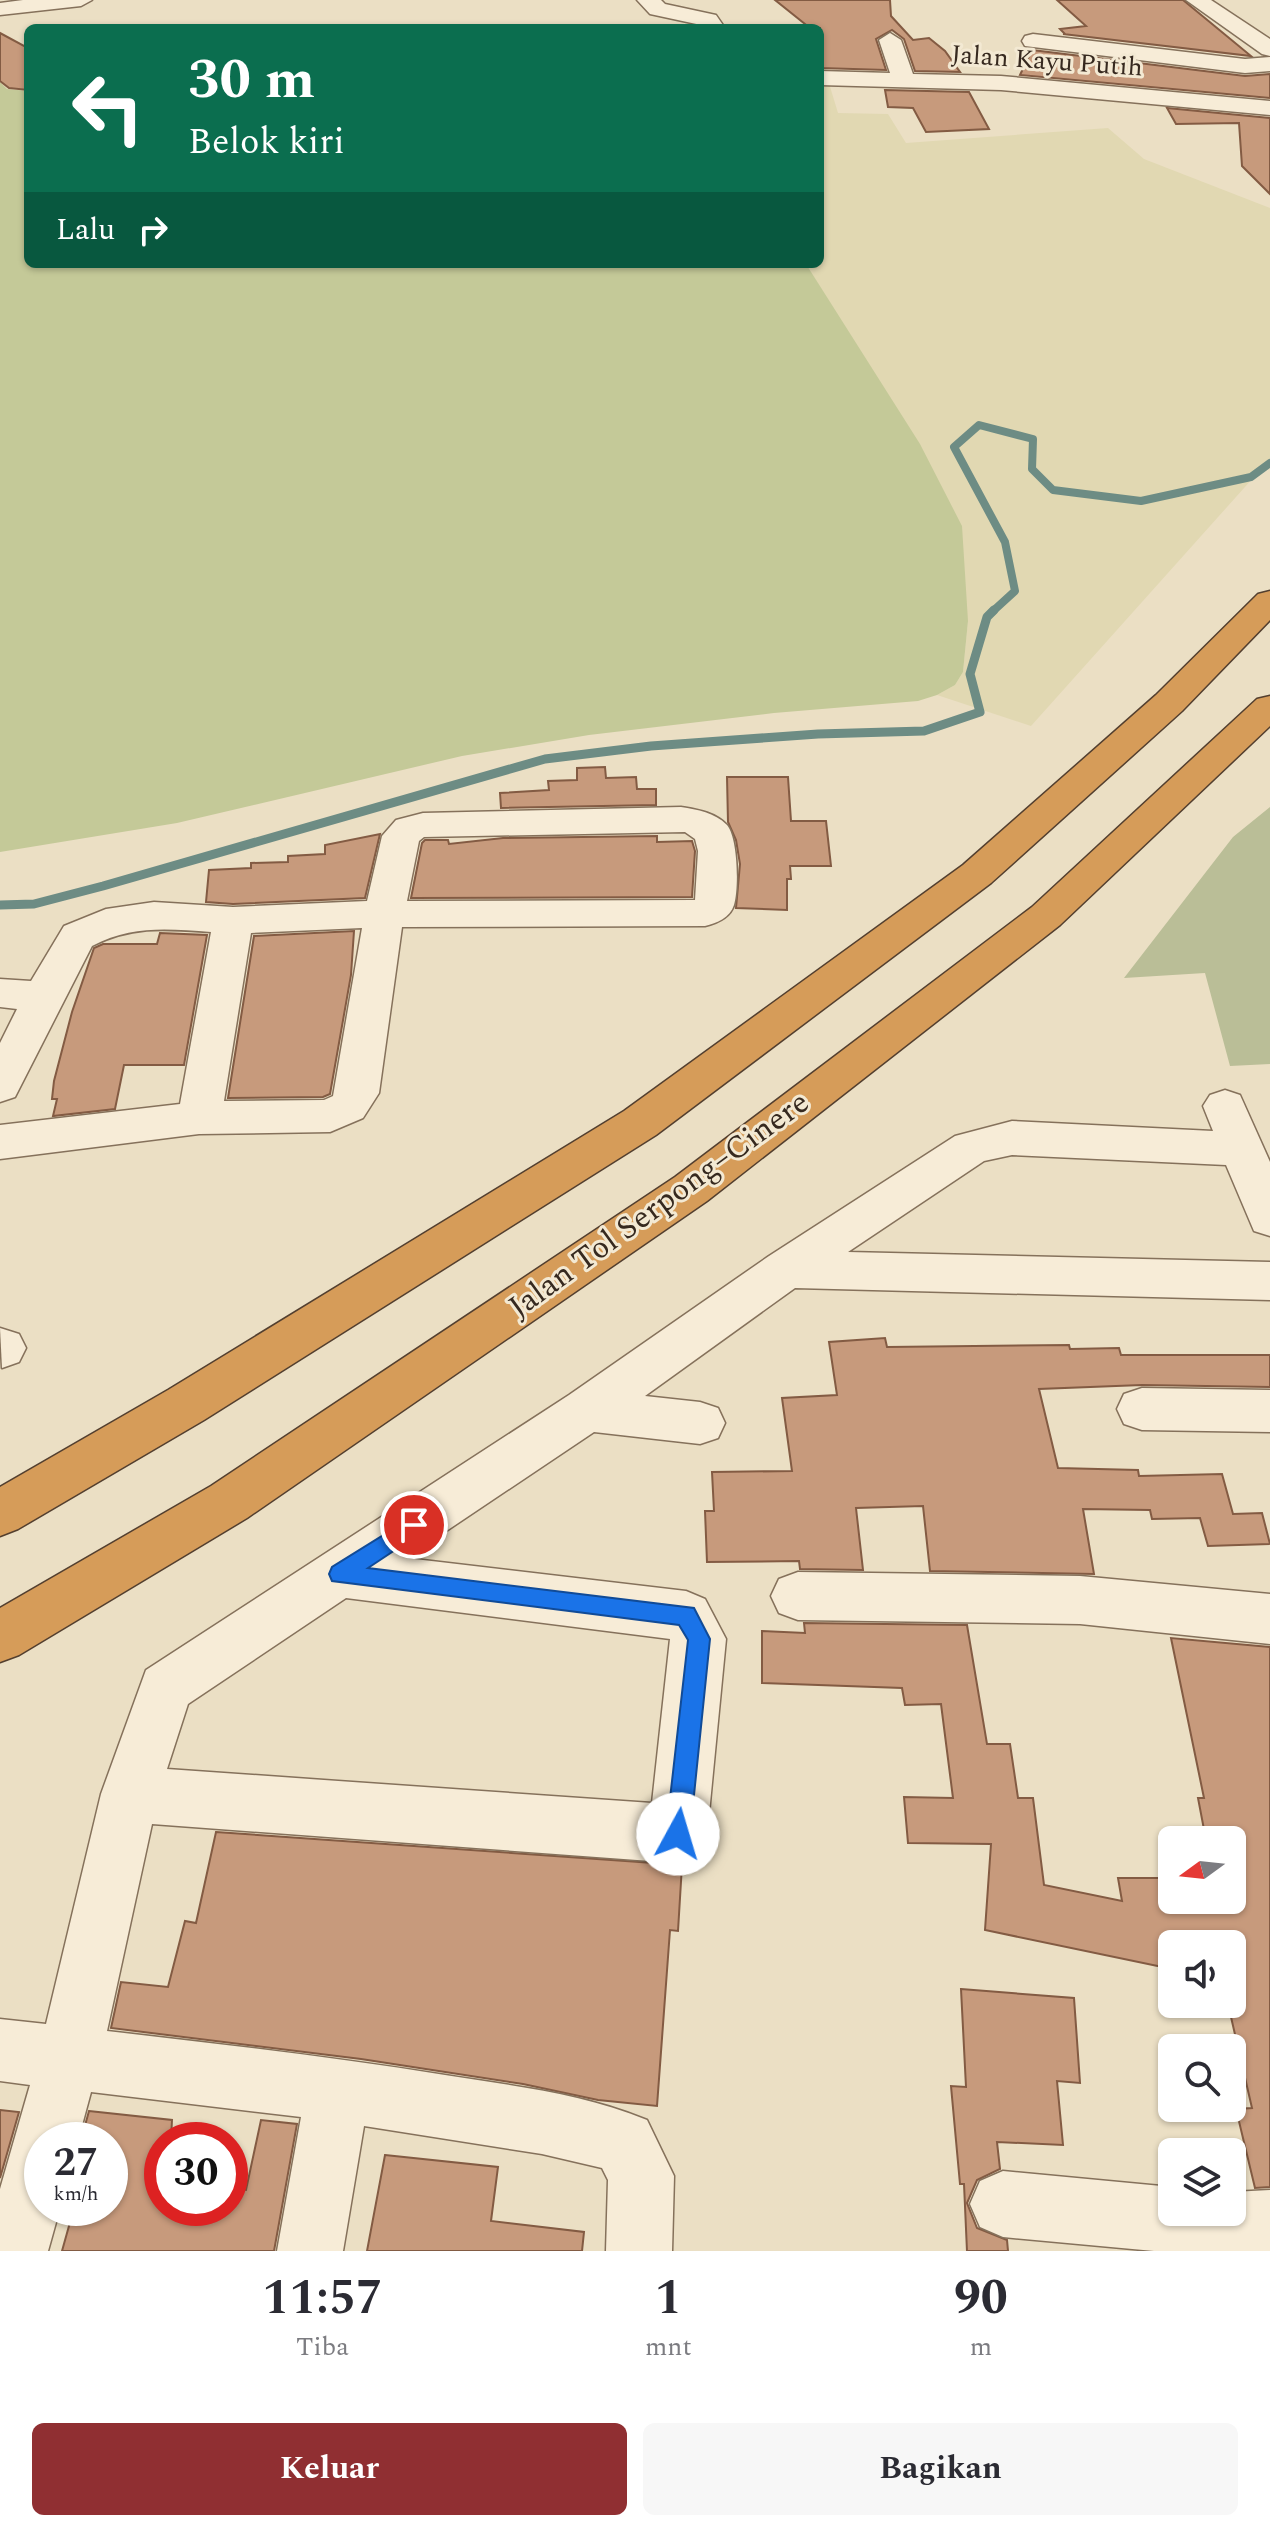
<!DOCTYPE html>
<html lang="id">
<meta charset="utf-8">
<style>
:root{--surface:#fff;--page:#f7f7f7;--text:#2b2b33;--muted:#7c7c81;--accent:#902f32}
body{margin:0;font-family:Spectral,serif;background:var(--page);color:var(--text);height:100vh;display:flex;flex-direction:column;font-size:30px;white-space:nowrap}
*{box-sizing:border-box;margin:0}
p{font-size:26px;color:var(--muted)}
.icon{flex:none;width:44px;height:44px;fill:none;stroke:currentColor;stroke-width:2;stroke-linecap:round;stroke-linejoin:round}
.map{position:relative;height:2251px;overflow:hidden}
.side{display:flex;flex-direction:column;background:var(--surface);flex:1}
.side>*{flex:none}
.hud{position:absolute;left:24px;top:24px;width:800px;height:244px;border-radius:12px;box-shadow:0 2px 6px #0004;background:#0b6e4f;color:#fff;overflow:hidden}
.needle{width:52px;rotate:255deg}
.fabs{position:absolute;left:1158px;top:1826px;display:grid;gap:16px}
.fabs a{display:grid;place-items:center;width:88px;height:88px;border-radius:12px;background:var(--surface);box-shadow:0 2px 6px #0004;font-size:40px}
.speed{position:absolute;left:24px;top:2122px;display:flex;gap:16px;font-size:40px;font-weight:700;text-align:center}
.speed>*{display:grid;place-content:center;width:104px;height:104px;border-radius:50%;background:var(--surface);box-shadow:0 2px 6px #0004;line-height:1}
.speed small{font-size:20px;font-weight:400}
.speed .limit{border:12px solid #d22;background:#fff;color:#111}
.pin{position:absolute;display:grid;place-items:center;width:68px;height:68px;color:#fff;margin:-34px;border:4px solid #fff;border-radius:50%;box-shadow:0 2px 8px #0007}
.me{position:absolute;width:88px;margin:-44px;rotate:6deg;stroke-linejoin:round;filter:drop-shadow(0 0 6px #0008)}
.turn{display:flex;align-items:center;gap:28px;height:168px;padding:0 32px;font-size:36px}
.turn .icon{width:104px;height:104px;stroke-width:2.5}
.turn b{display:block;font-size:56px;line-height:68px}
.then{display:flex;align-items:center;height:76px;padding:0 32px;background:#0003;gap:16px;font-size:30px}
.eta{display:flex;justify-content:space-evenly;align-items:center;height:136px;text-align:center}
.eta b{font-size:48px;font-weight:700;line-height:56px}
.action{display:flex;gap:16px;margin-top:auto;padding:16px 32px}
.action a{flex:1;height:92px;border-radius:12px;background:var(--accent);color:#fff;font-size:32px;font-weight:700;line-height:92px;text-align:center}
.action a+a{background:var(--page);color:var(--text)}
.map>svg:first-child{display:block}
.farmland{fill:#e1d8b2}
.green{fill:#c4c998}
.cemetery{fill:#babe97}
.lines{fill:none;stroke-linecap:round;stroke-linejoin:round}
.stream-far1{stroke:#6d8c84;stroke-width:8}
.stream{stroke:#6d8c84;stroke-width:9}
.building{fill:#c79a7c;stroke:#835b43;stroke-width:2}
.minor-casing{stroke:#85715b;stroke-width:3}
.highway-casing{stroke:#533f2f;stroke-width:3}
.minor{fill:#f7ecd7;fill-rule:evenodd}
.highway{fill:#d69c59;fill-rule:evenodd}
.route{fill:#1a73e8;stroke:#114b97;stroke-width:2}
.labels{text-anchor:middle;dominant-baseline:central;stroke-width:6;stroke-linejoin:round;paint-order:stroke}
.far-street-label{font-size:26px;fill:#36291f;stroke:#f3e9d3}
.street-label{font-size:32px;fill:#36291f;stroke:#f3e9d3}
</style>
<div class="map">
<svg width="1270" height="2251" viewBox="0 0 1270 2251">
<rect width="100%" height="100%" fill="#ebdfc4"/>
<path class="farmland" d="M 820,80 L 828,80 L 838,113 L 888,114 L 906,143 L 1108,128 L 1144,159 L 1270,208 L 1270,459 L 1031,726 L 937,695 L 955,685 L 963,672 L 968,621 L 829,302 L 806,264 L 820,264 Z"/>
<path class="green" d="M 0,82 L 7,89 L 28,91 L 28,264 L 806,264 L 920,444 L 962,526 L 968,621 L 963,672 L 955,685 L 937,695 L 918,701 L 774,713 L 589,735 L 462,756 L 177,823 L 0,852 Z"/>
<path class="cemetery" d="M 1270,807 L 1270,1064 L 1230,1066 L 1205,973 L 1124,978 L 1233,837 Z"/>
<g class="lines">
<path class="stream-far1" d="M 992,612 L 1015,591 L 1005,542 L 954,447 L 979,425 L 1033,439 L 1032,469 L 1053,490 L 1141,501 L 1251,477 L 1270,463"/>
<path class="stream" d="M 0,905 L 34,904 L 103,886 L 545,759 L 651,746 L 818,734 L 924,731 L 980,712 L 970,674 L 987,617 L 994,610"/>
</g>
<g class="building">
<path d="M 775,0 L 890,0 L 891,16 L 913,40 L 929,38 L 945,51 L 960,72 L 915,71 L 904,39 L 892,30 L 876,39 L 886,70 L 820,68 L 820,28 L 810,28 Z"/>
<path d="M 1057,0 L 1183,0 L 1251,56 L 1063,34 L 1065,34 L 1060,29 L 1086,26 Z"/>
<path d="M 0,33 L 28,48 L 28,90 L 9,88 L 0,81 Z"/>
<path d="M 1032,50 L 1245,76 L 1270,74 L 1270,98 L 1020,75 Z"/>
<path d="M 885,90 L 969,92 L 989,129 L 926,132 L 913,108 L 888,107 Z"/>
<path d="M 1167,108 L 1270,118 L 1270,194 L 1242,166 L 1239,123 L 1176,124 Z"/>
<path d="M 605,767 L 606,778 L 636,777 L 637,789 L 656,789 L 656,805 L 501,808 L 500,793 L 549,790 L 548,781 L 577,780 L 577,768 Z"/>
<path d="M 727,777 L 788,777 L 791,821 L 826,821 L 831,866 L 790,866 L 791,879 L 787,879 L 787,910 L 736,908 L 740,864 L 736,840 L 728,822 Z"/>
<path d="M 380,834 L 365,898 L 233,904 L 206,902 L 209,870 L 251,868 L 251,863 L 288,862 L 288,856 L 325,854 L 325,845 Z"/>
<path d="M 657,836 L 657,842 L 692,841 L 695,851 L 692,897 L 411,898 L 422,843 L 425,840 L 448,840 L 449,844 L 503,838 Z"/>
<path d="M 354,931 L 351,975 L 330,1094 L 323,1097 L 228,1098 L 254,936 Z"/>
<path d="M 160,933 L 207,935 L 184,1065 L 124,1065 L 115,1109 L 53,1116 L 57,1099 L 52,1099 L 54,1081 L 72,1012 L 94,948 L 103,944 L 157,944 Z"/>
<path d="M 885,1338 L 887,1347 L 1069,1345 L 1070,1349 L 1119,1348 L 1121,1355 L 1270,1355 L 1270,1387 L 1142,1385 L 1039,1389 L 1058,1468 L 1138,1470 L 1139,1476 L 1222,1474 L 1233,1514 L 1262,1513 L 1270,1544 L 1208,1546 L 1200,1518 L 1152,1519 L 1150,1510 L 1083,1509 L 1094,1574 L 930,1571 L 923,1506 L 856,1508 L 863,1570 L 800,1569 L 799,1561 L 707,1562 L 705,1511 L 714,1511 L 712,1472 L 792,1471 L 782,1398 L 837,1395 L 829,1342 Z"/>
<path d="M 804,1623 L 967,1625 L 987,1744 L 1010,1744 L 1018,1798 L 1033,1798 L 1044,1885 L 1122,1901 L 1118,1878 L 1172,1878 L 1172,1900 L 1232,1900 L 1232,1840 L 1206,1840 L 1198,1798 L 1204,1798 L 1171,1638 L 1270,1647 L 1270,2187 L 1255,2188 L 1236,2109 L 1252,2108 L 1228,2004 L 1232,2004 L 1232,1938 L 1172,1938 L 1172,1969 L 985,1930 L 991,1844 L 908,1843 L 904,1797 L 953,1798 L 941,1704 L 905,1705 L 902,1688 L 762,1683 L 762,1631 L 805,1633 Z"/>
<path d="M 216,1832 L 682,1865 L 678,1931 L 670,1930 L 657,2106 L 598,2100 L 523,2084 L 361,2059 L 111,2028 L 121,1982 L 168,1987 L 185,1921 L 196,1923 Z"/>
<path d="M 961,1989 L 1074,1998 L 1080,2083 L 1057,2081 L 1063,2145 L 997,2142 L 1000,2169 L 977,2180 L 967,2203 L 977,2228 L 1007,2240 L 1008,2251 L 967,2251 L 964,2184 L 960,2184 L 951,2086 L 966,2087 Z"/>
<path d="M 0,2110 L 19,2112 L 0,2178 Z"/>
<path d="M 89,2111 L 172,2120 L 171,2140 L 162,2140 L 162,2208 L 230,2208 L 230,2188 L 246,2190 L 261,2120 L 297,2124 L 274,2251 L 62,2251 L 74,2208 L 110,2208 L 110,2140 L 81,2140 Z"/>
<path d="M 385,2155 L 498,2167 L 491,2221 L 584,2232 L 582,2251 L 367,2251 Z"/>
</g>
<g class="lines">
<defs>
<g id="minor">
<path d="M 23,0 L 92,0 L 81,6 L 0,15 L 0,3 Z"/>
<path d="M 637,0 L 661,0 L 665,4 L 716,15 L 725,28 L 703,28 L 701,25 L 650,14 Z"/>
<path d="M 1186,0 L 1211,0 L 1270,39 L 1270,56 L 1262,54 Z"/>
<path d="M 890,33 L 901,40 L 913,74 L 1001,76 L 1270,101 L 1270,115 L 1001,90 L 820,85 L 820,71 L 890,73 L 879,40 Z"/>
<path d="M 1033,34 L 1245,59 L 1270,57 L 1270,71 L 1245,73 L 1025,46 L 1022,41 L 1025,36 Z"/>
<path d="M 681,807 C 698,810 714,812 727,825 C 738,838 739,889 734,905 C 730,918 717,923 705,926 L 402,927 L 379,1093 L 363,1118 L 330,1132 L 199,1134 L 0,1159 L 0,1125 L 180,1104 L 211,932 C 167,929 133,925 92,946 L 15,1097 L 0,1102 L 0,1043 L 17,1009 L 0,1007 L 0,979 L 31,981 L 64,926 L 106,909 L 154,902 L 233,907 L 367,901 L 382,836 L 396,820 L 423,813 ZM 685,832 L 695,839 L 698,851 L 695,900 L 407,901 L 419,841 L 424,837 ZM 362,928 L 333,1096 L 324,1100 L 224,1101 L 251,933 Z"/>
<path d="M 1225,1090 L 1240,1095 L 1270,1162 L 1270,1236 L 1254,1231 L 1226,1165 L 1012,1155 L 984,1161 L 848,1252 L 1270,1262 L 1270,1300 L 795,1288 L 645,1396 L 700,1402 L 718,1408 L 725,1423 L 718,1438 L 700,1444 L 594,1432 L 406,1558 L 686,1591 L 705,1599 L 726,1639 L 707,1834 L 699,1854 L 678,1863 L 152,1824 L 107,2031 C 220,2044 333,2057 445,2075 C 514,2086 582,2093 647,2120 L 674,2176 L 672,2251 L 606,2251 L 608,2180 L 602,2168 L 542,2154 L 364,2126 L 343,2251 L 277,2251 L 301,2117 L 91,2092 L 78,2140 L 42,2140 L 42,2208 L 60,2208 L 48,2251 L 0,2251 L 0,2189 L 30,2085 L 0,2081 L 0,2019 L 46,2024 L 101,1794 L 146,1670 L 569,1395 L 769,1256 L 955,1136 L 1012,1121 L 1213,1131 L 1203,1106 L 1210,1095 ZM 346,1598 L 670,1639 L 652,1803 L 167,1769 L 188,1704 Z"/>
<path d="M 0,1328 L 19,1334 L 26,1348 L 19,1362 L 2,1368 Z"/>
<path d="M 1142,1388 L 1270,1390 L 1270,1432 L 1142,1430 L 1124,1424 L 1117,1409 L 1124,1394 Z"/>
<path d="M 798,1572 L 1080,1576 L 1270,1594 L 1270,1644 L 1080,1624 L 798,1620 L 779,1613 L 771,1596 L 779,1579 Z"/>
<path d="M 1003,2171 L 1172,2187 L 1172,2212 L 1232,2212 L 1232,2192 L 1270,2190 L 1270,2251 L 1154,2251 L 1003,2237 L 980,2227 L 970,2204 L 980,2181 Z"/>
</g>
<g id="highway">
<path d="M 1270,591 L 1270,620 L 1182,711 L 991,883 L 656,1135 L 204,1420 L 18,1529 L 0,1536 L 0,1487 L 168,1390 L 624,1111 L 963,865 L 1156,695 L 1258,594 Z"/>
<path d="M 1270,696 L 1270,726 L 1060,925 L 707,1201 L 247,1518 L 19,1655 L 0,1662 L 0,1608 L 211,1486 L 675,1177 L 1032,907 L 1257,699 Z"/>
</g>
</defs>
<use href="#minor" class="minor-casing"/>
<use href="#highway" class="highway-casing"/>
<use href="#minor" class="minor"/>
<use href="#highway" class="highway"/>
</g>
<path class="route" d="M 414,1516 L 422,1519 L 425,1525 L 422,1532 L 368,1568 L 694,1608 L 710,1639 L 690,1834 L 686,1843 L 678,1846 L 669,1843 L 666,1834 L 688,1640 L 679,1625 L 332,1581 L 329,1574 L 332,1567 Z"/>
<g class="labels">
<g class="far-street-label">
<text transform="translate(1047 61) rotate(4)">Jalan Kayu Putih</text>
</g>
<g class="street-label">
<text transform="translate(659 1205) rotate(-36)">Jalan Tol Serpong–Cinere</text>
</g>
</g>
</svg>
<div class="fabs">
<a><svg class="needle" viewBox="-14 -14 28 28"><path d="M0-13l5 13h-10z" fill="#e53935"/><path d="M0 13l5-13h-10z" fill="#7c7c81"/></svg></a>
<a><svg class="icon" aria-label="sound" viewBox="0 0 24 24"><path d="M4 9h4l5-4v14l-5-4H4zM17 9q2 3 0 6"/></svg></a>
<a><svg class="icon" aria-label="search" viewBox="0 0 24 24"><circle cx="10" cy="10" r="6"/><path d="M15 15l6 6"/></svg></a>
<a><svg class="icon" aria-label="layers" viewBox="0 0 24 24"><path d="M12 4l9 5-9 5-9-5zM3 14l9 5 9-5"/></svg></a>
</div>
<div class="speed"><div>27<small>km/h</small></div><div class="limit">30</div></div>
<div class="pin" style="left:414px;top:1525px;background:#d93025"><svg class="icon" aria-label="arrive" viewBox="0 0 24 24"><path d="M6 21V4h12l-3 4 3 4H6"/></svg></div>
<svg class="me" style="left:678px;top:1834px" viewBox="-20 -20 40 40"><circle r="19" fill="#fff"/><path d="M0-13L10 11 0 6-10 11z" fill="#1a73e8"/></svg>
<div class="hud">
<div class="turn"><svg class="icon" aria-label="left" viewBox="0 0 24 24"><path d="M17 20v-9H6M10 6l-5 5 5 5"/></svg><div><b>30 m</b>Belok kiri</div></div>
<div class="then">Lalu<svg class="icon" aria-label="right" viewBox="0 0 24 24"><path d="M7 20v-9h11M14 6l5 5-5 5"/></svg></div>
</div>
</div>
<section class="side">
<div class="eta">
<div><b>11:57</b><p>Tiba</p></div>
<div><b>1</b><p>mnt</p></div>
<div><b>90</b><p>m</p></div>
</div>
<div class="action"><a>Keluar</a><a>Bagikan</a></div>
</section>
